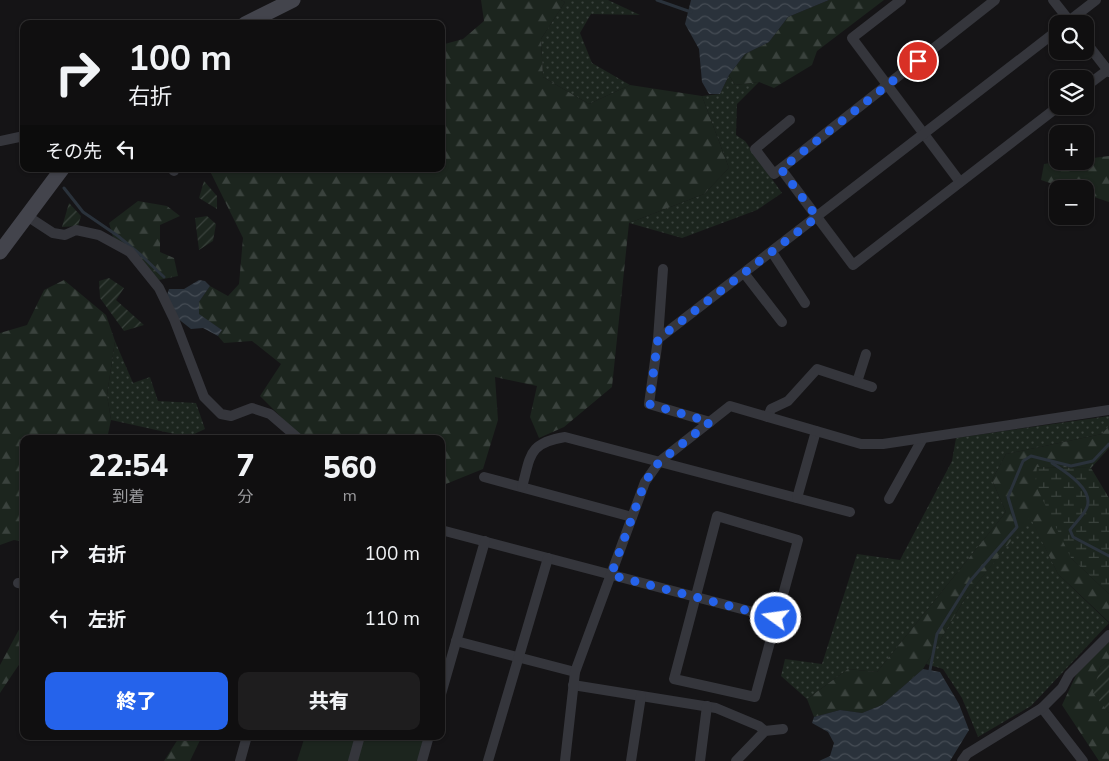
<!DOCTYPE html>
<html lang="ja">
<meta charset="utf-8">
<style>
:root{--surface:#100f10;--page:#1e1d1e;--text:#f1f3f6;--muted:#9c9c9f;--line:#302f30;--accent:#2563eb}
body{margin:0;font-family:Mulish,"Noto Sans JP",sans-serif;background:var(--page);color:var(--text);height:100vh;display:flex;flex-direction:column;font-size:19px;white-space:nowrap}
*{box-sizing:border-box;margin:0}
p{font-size:16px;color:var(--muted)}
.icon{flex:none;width:28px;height:28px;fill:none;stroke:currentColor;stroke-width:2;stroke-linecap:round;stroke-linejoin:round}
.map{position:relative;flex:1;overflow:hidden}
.panel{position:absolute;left:20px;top:435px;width:425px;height:305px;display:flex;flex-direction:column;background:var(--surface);border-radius:10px;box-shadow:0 1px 4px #0004,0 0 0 1px var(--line)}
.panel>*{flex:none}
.top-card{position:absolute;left:20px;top:20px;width:425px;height:152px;border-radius:10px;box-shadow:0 1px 4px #0004,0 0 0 1px var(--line);background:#100f10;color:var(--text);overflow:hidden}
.controls{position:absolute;left:1049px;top:15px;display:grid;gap:10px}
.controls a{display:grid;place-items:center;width:45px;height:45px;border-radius:10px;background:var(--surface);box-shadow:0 1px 4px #0004,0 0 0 1px var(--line);font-size:25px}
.pin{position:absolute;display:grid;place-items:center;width:42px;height:42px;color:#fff;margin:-21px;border:2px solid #fff;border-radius:50%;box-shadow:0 1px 5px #0007}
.me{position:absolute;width:55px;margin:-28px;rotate:284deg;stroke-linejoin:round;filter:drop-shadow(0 0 4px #0008)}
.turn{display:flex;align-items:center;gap:18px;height:105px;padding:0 25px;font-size:22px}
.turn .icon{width:65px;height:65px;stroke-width:2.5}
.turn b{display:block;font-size:35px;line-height:42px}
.then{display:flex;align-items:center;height:48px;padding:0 25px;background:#0003;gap:10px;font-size:19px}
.eta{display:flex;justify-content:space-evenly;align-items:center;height:85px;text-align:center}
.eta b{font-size:30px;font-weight:800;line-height:35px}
.button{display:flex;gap:10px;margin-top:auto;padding:10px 25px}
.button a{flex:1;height:58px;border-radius:10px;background:var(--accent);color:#fff;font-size:20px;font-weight:800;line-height:58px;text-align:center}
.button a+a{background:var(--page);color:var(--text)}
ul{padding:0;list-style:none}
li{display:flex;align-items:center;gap:15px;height:65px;padding:0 25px}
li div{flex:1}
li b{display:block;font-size:19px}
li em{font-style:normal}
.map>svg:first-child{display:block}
.grass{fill:url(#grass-dots)}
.forest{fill:url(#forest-firs)}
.wetland{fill:url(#wetland-marsh)}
.park{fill:#1c251e}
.garden{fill:url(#garden-furrows)}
.water{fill:url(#water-waves)}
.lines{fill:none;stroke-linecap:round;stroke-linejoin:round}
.stream{stroke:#2a323b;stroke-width:3}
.minor{stroke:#35363c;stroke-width:10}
.secondary{stroke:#43444c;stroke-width:15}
.route{stroke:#2563eb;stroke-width:9;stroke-dasharray:0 16.2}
</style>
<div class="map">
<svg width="1109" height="761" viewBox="0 0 1109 761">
<defs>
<pattern id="grass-dots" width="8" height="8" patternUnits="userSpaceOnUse" patternTransform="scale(1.25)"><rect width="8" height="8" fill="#1c251e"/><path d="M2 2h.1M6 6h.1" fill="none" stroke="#3a423d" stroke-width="1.8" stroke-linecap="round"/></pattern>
<pattern id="forest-firs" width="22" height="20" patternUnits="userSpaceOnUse" patternTransform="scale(1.25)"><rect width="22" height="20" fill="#1c251e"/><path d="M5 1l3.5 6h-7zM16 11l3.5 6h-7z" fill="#3a423d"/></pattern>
<pattern id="wetland-marsh" width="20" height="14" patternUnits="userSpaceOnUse" patternTransform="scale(1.25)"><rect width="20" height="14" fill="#1c251e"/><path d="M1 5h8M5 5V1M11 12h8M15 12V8" fill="none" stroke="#3a423d"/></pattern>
<pattern id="garden-furrows" width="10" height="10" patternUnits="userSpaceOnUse" patternTransform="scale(1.25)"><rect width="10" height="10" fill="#1c251e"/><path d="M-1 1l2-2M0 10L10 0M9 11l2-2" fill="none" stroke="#3a423d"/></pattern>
<pattern id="water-waves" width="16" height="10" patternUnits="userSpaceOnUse" patternTransform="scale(1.25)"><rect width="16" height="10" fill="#2a323b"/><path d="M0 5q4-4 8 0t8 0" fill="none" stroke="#464d55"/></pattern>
</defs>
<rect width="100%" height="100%" fill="#151416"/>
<g class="grass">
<path d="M 561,0 L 608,0 L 640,15 L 591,14 L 580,33 L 592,63 L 630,85 L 589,104 L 543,77 L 541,39 L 565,2 Z"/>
<path d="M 729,75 L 735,85 L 759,82 L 737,104 L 736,135 L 745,141 L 782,193 L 757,210 L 682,238 L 629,223 L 704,194 L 729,168 L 702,96 L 720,94 Z"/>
<path d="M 115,341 L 133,383 L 150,377 L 158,401 L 196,403 L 205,429 L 188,437 L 111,420 L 107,395 Z"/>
<path d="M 1109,416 L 1109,426 L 1102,434 L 1006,454 L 992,480 L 1006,512 L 877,672 L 848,669 L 807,699 L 781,676 L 785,659 L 822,664 L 857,554 L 900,560 L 952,461 L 956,438 Z"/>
<path d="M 1030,516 L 1058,574 L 1109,623 L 1031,706 L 978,737 L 962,698 L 943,669 L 926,664 L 964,600 Z"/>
</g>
<g class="forest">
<path d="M 481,0 L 561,0 L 565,2 L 541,39 L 543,77 L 589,104 L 630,85 L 702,96 L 729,168 L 704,194 L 629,223 L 612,387 L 564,427 L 539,438 L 530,417 L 537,386 L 495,377 L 498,420 L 483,469 L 441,486 L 441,439 L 303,439 L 260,396 L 281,364 L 252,341 L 224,343 L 218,336 L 222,330 L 199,315 L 199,302 L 210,286 L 228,296 L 239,284 L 243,238 L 209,169 L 441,169 L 441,45 L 463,39 L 484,21 Z"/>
<path d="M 829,0 L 884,0 L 817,51 L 812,65 L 774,88 L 759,82 L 735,85 L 729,75 L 745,54 L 769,42 L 788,17 Z"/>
<path d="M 1109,156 L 1109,202 L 1085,194 L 1085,189 L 1068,189 L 1041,180 L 1044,164 L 1063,161 L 1085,161 L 1085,159 Z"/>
<path d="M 138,201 L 167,206 L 180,216 L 160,225 L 160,252 L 174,258 L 178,276 L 159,280 L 134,252 L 113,237 L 109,223 Z"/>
<path d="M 64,280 L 106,315 L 115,341 L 107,395 L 111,420 L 107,439 L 24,439 L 24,542 L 14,540 L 0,545 L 0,333 L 27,325 L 44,290 Z"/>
<path d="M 1109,426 L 1109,448 L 1091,468 L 1038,467 L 1071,558 L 1109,594 L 1109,622 L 1058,574 L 1030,517 L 964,600 L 923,669 L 882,705 L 862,713 L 840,710 L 814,717 L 807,699 L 848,669 L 877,672 L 1006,512 L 992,480 L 1006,454 L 1102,434 Z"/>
<path d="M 23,622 L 24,657 L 0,693 L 0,665 Z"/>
<path d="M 1109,642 L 1109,660 L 1100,667 L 1094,693 L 1109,713 L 1109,761 L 1099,761 L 1062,705 L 1078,671 Z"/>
<path d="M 180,736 L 202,736 L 190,761 L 164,761 Z"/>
</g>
<path class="wetland" d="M 1037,467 L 1091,468 L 1109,498 L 1109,594 L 1071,558 L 1035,484 Z"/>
<path class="park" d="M 305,736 L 424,736 L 418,761 L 297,761 Z"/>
<g class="garden">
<path d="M 204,181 L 217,196 L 217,209 L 199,198 Z"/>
<path d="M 69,203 L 81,216 L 78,226 L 62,227 Z"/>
<path d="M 207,216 L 216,224 L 213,241 L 199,250 L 195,218 Z"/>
<path d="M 109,278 L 124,288 L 116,300 L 144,325 L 124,331 L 100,298 L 99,281 Z"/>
<path d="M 1109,660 L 1109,713 L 1093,693 L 1100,667 Z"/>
</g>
<g class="water">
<path d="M 691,0 L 829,0 L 788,17 L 769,42 L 745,54 L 729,75 L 720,94 L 709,94 L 702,82 L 699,49 L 685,24 Z"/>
<path d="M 199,280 L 205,281 L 210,286 L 199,302 L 199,314 L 222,330 L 218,336 L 203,328 L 191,329 L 177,318 L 167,295 L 169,289 L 184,289 Z"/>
<path d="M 923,669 L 940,672 L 959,704 L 969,730 L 950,761 L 819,761 L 830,756 L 834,743 L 828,732 L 812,723 L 814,717 L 840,710 L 862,713 L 882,705 Z"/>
</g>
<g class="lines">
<g class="stream">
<path d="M 657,0 L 691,12"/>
<path d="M 64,188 L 83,212 L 118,236 L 142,256 L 164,277"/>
<path d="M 1052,463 C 1064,471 1094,489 1087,507 C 1084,515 1075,523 1070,530 L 1073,537 L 1109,556"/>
<path d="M 929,675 L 937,634 L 970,581 L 1017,527 L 1008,497 L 1023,461 L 1031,456 L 1071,466 L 1093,461 L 1109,444"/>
</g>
<g class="minor">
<path d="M 901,0 L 852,38 L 960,182"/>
<path d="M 1053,0 L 1072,24"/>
<path d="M 1065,24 L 1096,0"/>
<path d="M 1085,41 L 1109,72"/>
<path d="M 1085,87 L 1109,69"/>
<path d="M 790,120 L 755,149 L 774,174 L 995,0"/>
<path d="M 0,141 L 24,136"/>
<path d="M 172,169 L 174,171"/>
<path d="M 781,169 L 853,265 L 1059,106"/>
<path d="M 27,216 L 53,233 L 65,235 L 76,230 L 99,235 L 130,252 L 159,288 L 174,319 L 204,397 L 221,414 L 231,416 L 252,408 L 270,414 L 299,439"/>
<path d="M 772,252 L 805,303"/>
<path d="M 663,269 L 658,339 L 649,404 L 710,422"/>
<path d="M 744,273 L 782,322"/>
<path d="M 658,339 L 1058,30"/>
<path d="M 857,382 L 866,354"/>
<path d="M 768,417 L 771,409 L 788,401 L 817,369 L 872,387"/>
<path d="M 484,477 L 632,517"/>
<path d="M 522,487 C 531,455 528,443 565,437 L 850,512"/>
<path d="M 797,498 L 816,431"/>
<path d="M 889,499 L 923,438"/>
<path d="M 717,516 L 798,540 L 755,697 L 674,679 Z"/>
<path d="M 441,530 L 776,618"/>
<path d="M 18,583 L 24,584"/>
<path d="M 456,641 L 575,672"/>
<path d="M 573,685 L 716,708 L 759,726 L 765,731"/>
<path d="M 441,694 L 485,541"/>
<path d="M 1042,708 L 1083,761"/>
<path d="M 240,761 L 247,736"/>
<path d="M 353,761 L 360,736"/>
<path d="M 422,761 L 429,736"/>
<path d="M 488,761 L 548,558"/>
<path d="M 565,761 L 575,672 L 645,482 L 659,462 L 730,406 L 861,444 L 883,444 L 1109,410"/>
<path d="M 631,761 L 641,696"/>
<path d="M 700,761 L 707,706"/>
<path d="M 736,761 L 765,731 L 783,729"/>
<path d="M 962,761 L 967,754 L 1042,708 L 1062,688 L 1069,675 L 1109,635"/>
</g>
<g class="secondary">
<path d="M 245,24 L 293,0"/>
<path d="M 0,252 L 62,169"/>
</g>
</g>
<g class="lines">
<path class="route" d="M 776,618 L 611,575 L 645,482 L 659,462 L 710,422 L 649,404 L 658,339 L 817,217 L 781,169 L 918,61"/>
</g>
</svg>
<div class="controls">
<a><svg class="icon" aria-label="search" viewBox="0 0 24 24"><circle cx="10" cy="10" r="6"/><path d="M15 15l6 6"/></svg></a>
<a><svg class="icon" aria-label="layers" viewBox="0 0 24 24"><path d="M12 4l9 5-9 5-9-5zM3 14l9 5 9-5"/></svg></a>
<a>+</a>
<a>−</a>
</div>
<div class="pin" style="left:918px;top:61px;background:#d93025"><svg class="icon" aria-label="arrive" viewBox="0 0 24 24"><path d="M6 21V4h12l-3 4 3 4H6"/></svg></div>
<svg class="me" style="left:776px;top:618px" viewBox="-20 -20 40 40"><circle r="17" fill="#2563eb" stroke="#fff" stroke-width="3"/><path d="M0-11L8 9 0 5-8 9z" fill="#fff"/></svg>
<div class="top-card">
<div class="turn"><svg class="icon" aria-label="right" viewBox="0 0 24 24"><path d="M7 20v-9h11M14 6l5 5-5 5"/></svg><div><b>100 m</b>右折</div></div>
<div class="then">その先<svg class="icon" aria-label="left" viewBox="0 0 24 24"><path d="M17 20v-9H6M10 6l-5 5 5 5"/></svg></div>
</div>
<section class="panel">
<div class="eta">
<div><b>22:54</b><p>到着</p></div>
<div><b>7</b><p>分</p></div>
<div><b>560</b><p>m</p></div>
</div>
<ul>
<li><svg class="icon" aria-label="right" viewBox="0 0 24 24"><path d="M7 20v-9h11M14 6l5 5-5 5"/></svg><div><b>右折</b></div><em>100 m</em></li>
<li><svg class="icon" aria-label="left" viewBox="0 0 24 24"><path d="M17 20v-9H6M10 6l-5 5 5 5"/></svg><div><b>左折</b></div><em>110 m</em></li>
</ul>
<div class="button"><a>終了</a><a>共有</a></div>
</section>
</div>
